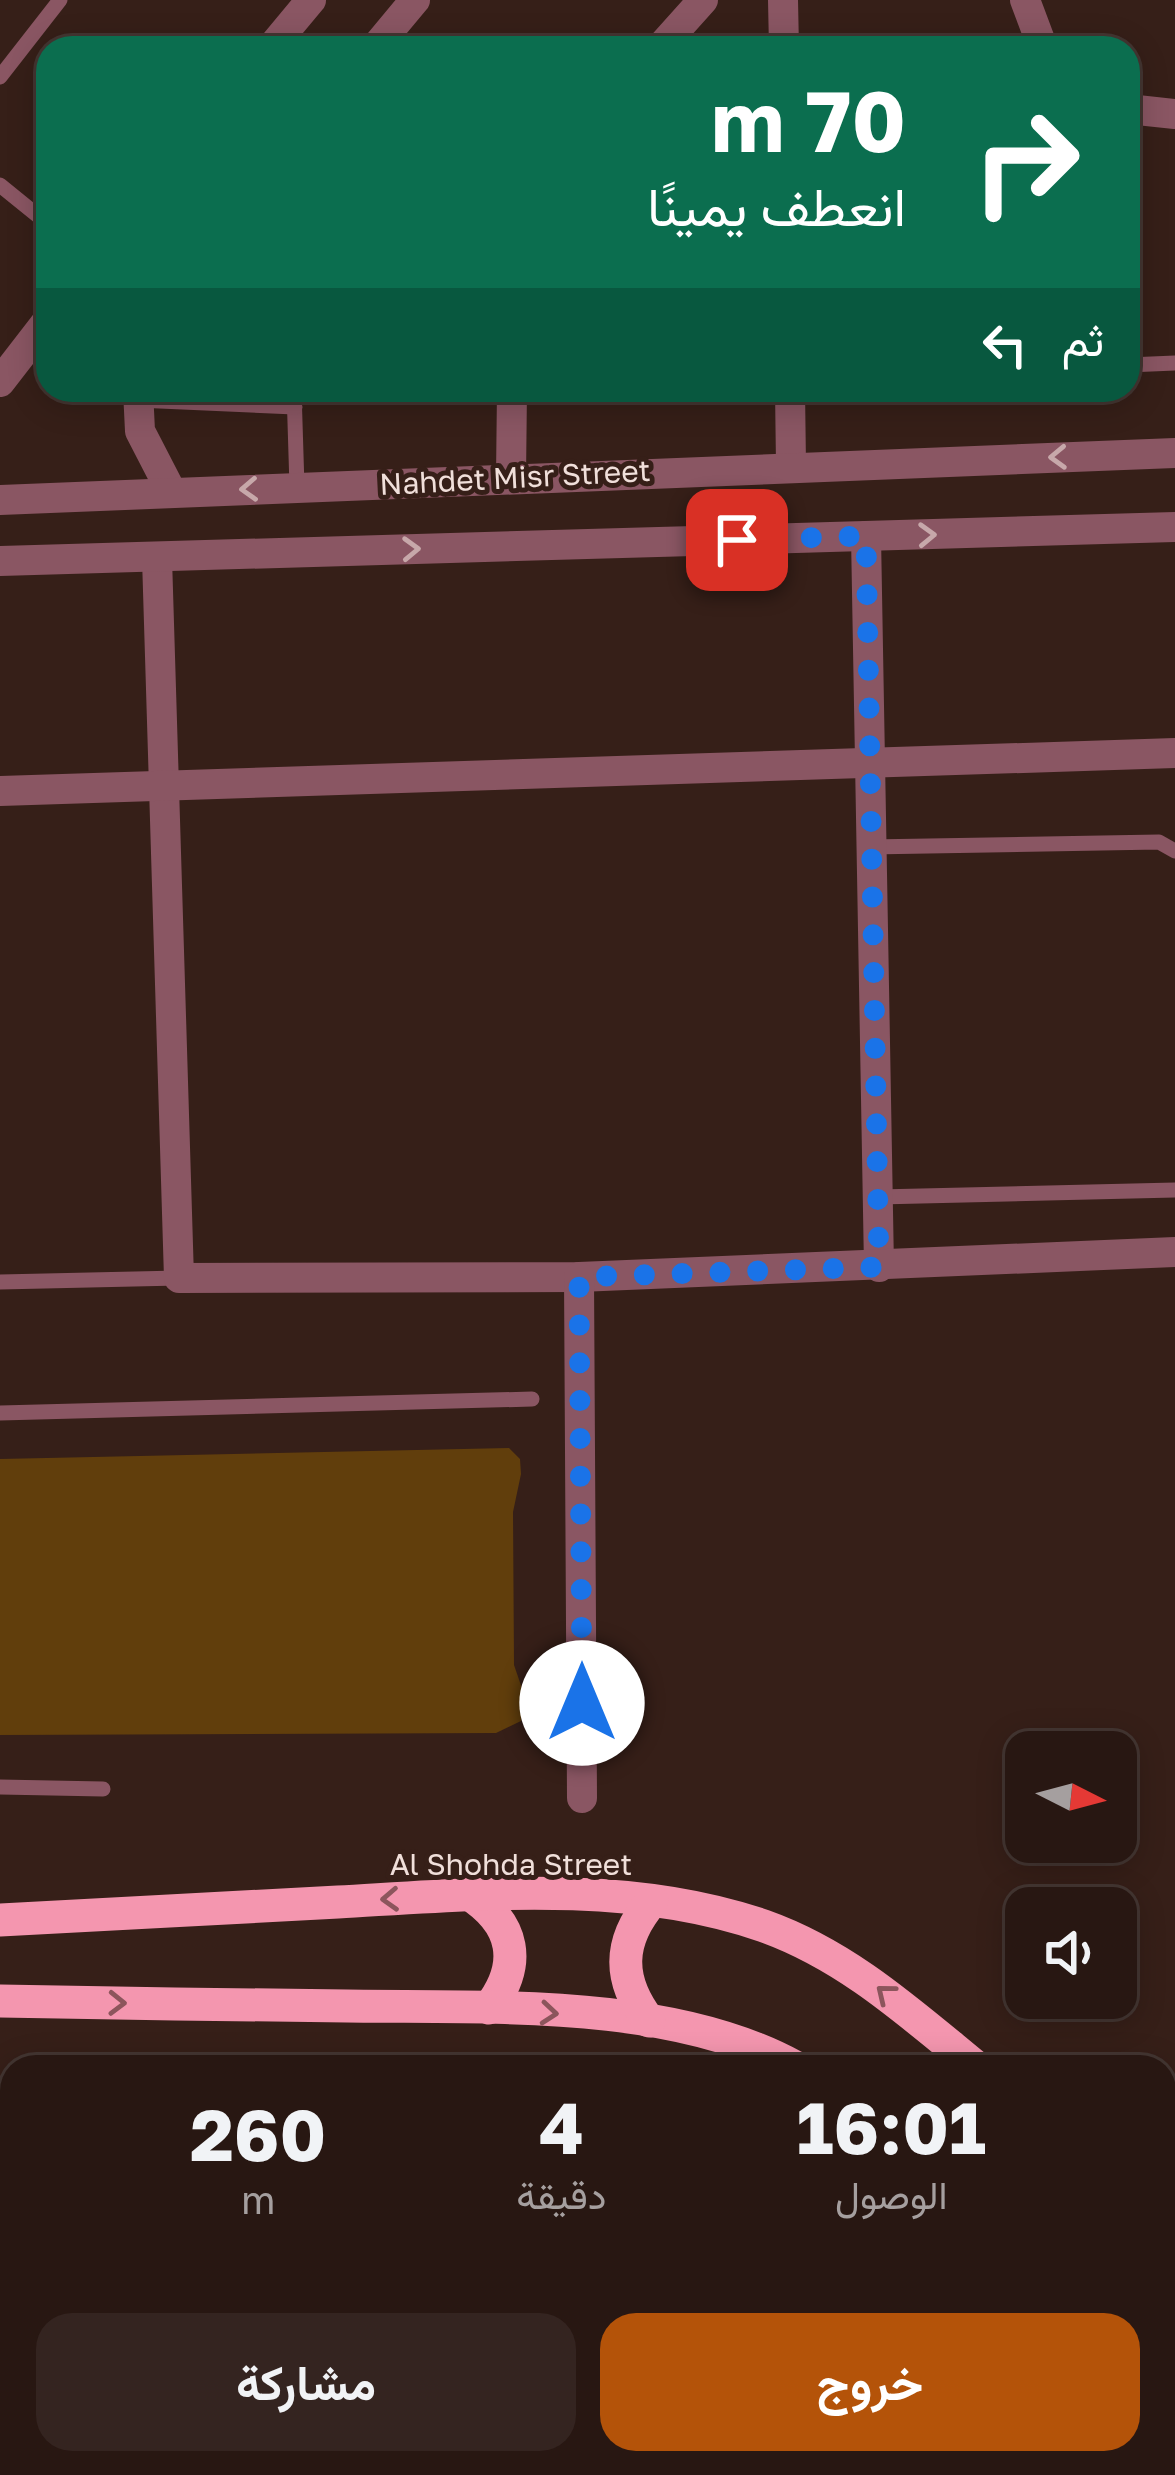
<!DOCTYPE html>
<html lang="ar">
<meta charset="utf-8">
<style>
:root{--surface:#281712;--page:#342420;--text:#f1f3f6;--muted:#a59f9f;--line:#443632;--accent:#b45309}
body{margin:0;font-family:"Golos Text",Vazirmatn,sans-serif;background:var(--page);color:var(--text);direction:rtl;height:100vh;display:flex;flex-direction:column;font-size:45px;white-space:nowrap}
*{box-sizing:border-box;margin:0}
p{font-size:39px;color:var(--muted)}
.icon{flex:none;width:66px;height:66px;fill:none;stroke:currentColor;stroke-width:2;stroke-linecap:round;stroke-linejoin:round}
.map{position:relative;flex:1;overflow:hidden;direction:ltr}
.drawer{position:absolute;left:0px;top:2055px;width:1176px;height:420px;display:flex;flex-direction:column;background:var(--surface);border-radius:36px 36px 0 0;box-shadow:0 6px 30px #0003,0 0 0 3px var(--line);direction:rtl}
.drawer>*{flex:none}
.hud{position:absolute;left:36px;top:36px;width:1104px;height:366px;border-radius:36px;box-shadow:0 6px 30px #0003,0 0 0 3px var(--line);direction:rtl;background:#0b6e4f;color:#fff;overflow:hidden}
.needle{width:78px;rotate:96deg}
.tools{position:absolute;left:1005px;top:1731px;display:grid;gap:24px}
.tools a{display:grid;place-items:center;width:132px;height:132px;border-radius:24px;background:var(--surface);box-shadow:0 6px 30px #0003,0 0 0 3px var(--line);font-size:60px}
.pin{position:absolute;display:grid;place-items:center;width:102px;height:102px;color:#fff;margin:-51px;border-radius:24px;box-shadow:0 6px 18px #0006}
.me{position:absolute;width:132px;margin:-66px;rotate:0deg;stroke-linejoin:round;filter:drop-shadow(0 0 9px #0008)}
.turn{display:flex;align-items:center;gap:42px;height:252px;padding:0 36px;font-size:54px}
.turn .icon{width:156px;height:156px;stroke-width:2.5}
.turn b{display:block;font-size:84px;line-height:102px}
.then{display:flex;align-items:center;height:114px;padding:0 36px;background:#0003;gap:24px;font-size:45px}
.eta{display:flex;justify-content:space-evenly;align-items:center;height:204px;text-align:center}
.eta b{font-size:72px;font-weight:700;line-height:84px}
.button{display:flex;gap:24px;margin-top:auto;padding:24px 36px}
.button a{flex:1;height:138px;border-radius:36px;background:var(--accent);color:#fff;font-size:48px;font-weight:700;line-height:138px;text-align:center}
.button a+a{background:var(--page);color:var(--text)}
.map>svg:first-child{display:block}
.building{fill:#613e0c}
.lines{fill:none;stroke-linecap:round;stroke-linejoin:round}
.path{stroke:#79645e;stroke-width:8;stroke-dasharray:3 9;stroke-linecap:butt}
.service{stroke:#8a5663;stroke-width:15}
.minor{stroke:#8a5663;stroke-width:30}
.tertiary{stroke:#8a5663;stroke-width:30}
.trunk{stroke:#f496af;stroke-width:33}
.oneway{stroke:#c7a8aa}
.oneway2{stroke:#8c555c}
.route{stroke:#1a73e8;stroke-width:21;stroke-dasharray:0 37.8}
.labels{text-anchor:middle;dominant-baseline:central;stroke-width:10;stroke-linejoin:round;paint-order:stroke}
.street-label{font-size:30px;fill:#f0dfda;stroke:#361f18}
</style>
<div class="map">
<svg width="1175" height="2475" viewBox="0 0 1175 2475">
<rect width="100%" height="100%" fill="#361f18"/>
<path class="building" d="M 509,1448 L 520,1459 L 521,1474 L 513,1512 L 514,1665 L 525,1697 L 521,1721 L 496,1733 L 0,1735 L 0,1459 Z"/>
<g class="lines">
<path class="path" d="M 1164,2280 L 1175,2289"/>
<g class="service">
<path d="M 0,77 L 60,0"/>
<path d="M 0,185 L 48,224"/>
<path d="M 1128,365 L 1175,363"/>
<path d="M 294,390 L 297,487"/>
<path d="M 137,400 L 295,407"/>
<path d="M 869,847 L 1159,842 L 1175,851"/>
<path d="M 878,1197 L 1175,1190"/>
<path d="M 0,1282 L 179,1278"/>
<path d="M 0,1413 L 532,1399"/>
<path d="M 0,1787 L 103,1789"/>
</g>
<g class="minor">
<path d="M 783,0 L 784,48"/>
<path d="M 1025,0 L 1043,48"/>
<path d="M 660,48 L 703,0"/>
<path d="M 1128,109 L 1175,114"/>
<path d="M 790,390 L 791,465"/>
<path d="M 511,477 L 512,390"/>
<path d="M 866,536 L 879,1267"/>
<path d="M 157,558 L 179,1278 L 579,1277 L 1175,1252"/>
<path d="M 0,791 L 1175,753"/>
<path d="M 579,1277 L 582,1798"/>
</g>
<g class="tertiary">
<path d="M 271,48 L 311,0"/>
<path d="M 375,48 L 415,0"/>
<path d="M 0,382 L 48,320"/>
<path d="M 138,390 L 140,431 L 172,493"/>
<path d="M 0,500 L 1175,453"/>
<path d="M 0,561 L 1175,527"/>
</g>
<g class="trunk">
<path d="M 469,1894 C 515,1924 523,1964 489,2008"/>
<path d="M 0,1920 C 113,1914 225,1908 338,1902 C 478,1894 629,1879 764,1926 C 846,1955 910,2013 976,2067"/>
<path d="M 0,2001 C 116,2003 231,2005 347,2006 C 487,2008 670,1998 795,2067"/>
<path d="M 649,2021 C 617,1979 618,1941 652,1901"/>
<path d="M 1164,2220 L 1175,2229"/>
<path d="M 1164,2346 L 1175,2354"/>
</g>
</g>
<defs><path id="oneway-chevron" d="M-2-3.5L2.5 0L-2 3.5" fill="none" stroke-width="1.6" stroke-linecap="round" stroke-linejoin="round" transform="scale(3)"/></defs>
<g class="oneway">
<use href="#oneway-chevron" transform="translate(1058 457) rotate(178)"/>
<use href="#oneway-chevron" transform="translate(249 489) rotate(177)"/>
<use href="#oneway-chevron" transform="translate(927 535) rotate(-2)"/>
<use href="#oneway-chevron" transform="translate(411 549) rotate(-2)"/>
</g>
<g class="oneway2">
<use href="#oneway-chevron" transform="translate(390 1899) rotate(177)"/>
<use href="#oneway-chevron" transform="translate(885 1993) rotate(-141)"/>
<use href="#oneway-chevron" transform="translate(117 2003) rotate(1)"/>
<use href="#oneway-chevron" transform="translate(549 2013) rotate(5)"/>
</g>
<g class="lines">
<path class="route" d="M 582,1703 L 579,1277 L 879,1267 L 866,536 L 737,540"/>
</g>
<g class="labels">
<g class="street-label">
<text transform="translate(515 477) rotate(-3)">Nahdet Misr Street</text>
<text x="511" y="1864">Al Shohda Street</text>
</g>
</g>
</svg>
<div class="tools">
<a><svg class="needle" viewBox="-14 -14 28 28"><path d="M0-13l5 13h-10z" fill="#e53935"/><path d="M0 13l5-13h-10z" fill="#a59f9f"/></svg></a>
<a><svg class="icon" aria-label="sound" viewBox="0 0 24 24"><path d="M4 9h4l5-4v14l-5-4H4zM17 9q2 3 0 6"/></svg></a>
</div>
<div class="pin" style="left:737px;top:540px;background:#d93025"><svg class="icon" aria-label="arrive" viewBox="0 0 24 24"><path d="M6 21V4h12l-3 4 3 4H6"/></svg></div>
<svg class="me" style="left:582px;top:1703px" viewBox="-20 -20 40 40"><circle r="19" fill="#fff"/><path d="M0-13L10 11 0 6-10 11z" fill="#1a73e8"/></svg>
<div class="hud">
<div class="turn"><svg class="icon" aria-label="right" viewBox="0 0 24 24"><path d="M7 20v-9h11M14 6l5 5-5 5"/></svg><div><b>70 m</b>انعطف يمينًا</div></div>
<div class="then">ثم<svg class="icon" aria-label="left" viewBox="0 0 24 24"><path d="M17 20v-9H6M10 6l-5 5 5 5"/></svg></div>
</div>
<section class="drawer">
<div class="eta">
<div><b>16:01</b><p>الوصول</p></div>
<div><b>4</b><p>دقيقة</p></div>
<div><b>260</b><p>m</p></div>
</div>
<div class="button"><a>خروج</a><a>مشاركة</a></div>
</section>
</div>
